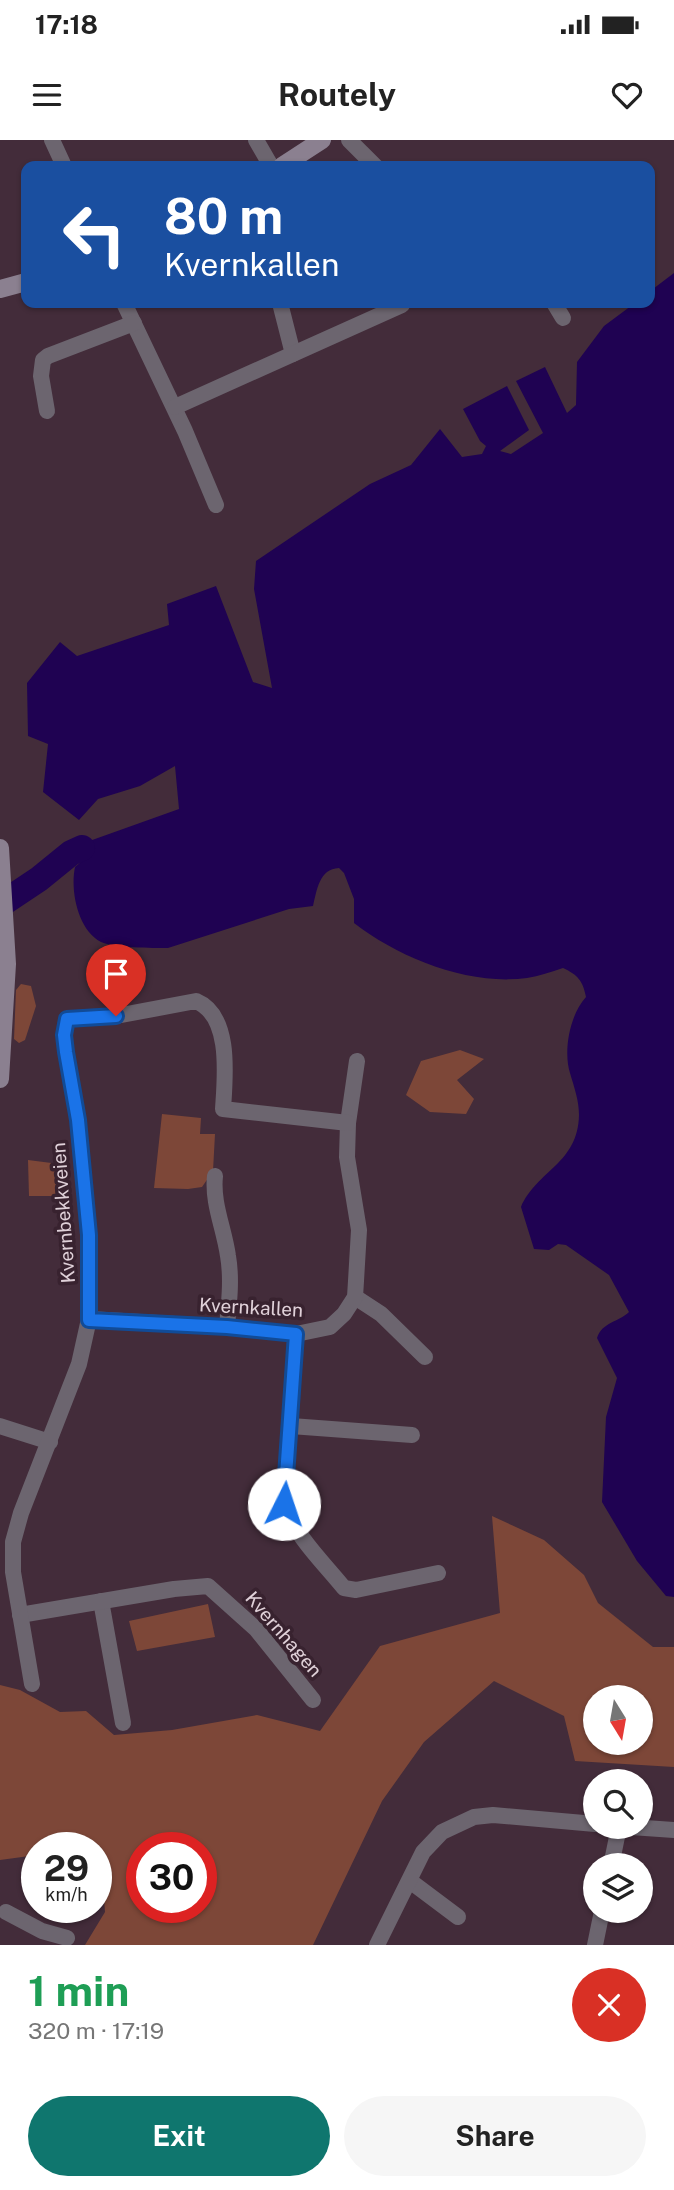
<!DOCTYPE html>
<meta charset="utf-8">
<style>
:root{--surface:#fff;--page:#f6f6f6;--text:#222;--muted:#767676;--accent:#0f766e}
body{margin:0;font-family:"Public Sans",sans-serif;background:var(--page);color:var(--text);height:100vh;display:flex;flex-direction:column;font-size:26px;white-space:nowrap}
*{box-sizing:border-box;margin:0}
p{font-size:23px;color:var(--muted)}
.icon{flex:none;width:38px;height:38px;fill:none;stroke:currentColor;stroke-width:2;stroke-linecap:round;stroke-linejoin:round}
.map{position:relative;height:1805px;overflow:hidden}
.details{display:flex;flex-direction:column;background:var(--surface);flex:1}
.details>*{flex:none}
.top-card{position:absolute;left:21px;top:21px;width:634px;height:147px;border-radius:14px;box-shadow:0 2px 5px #0004;background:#1a4fa0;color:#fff;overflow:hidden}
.needle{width:46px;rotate:169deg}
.buttons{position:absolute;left:583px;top:1545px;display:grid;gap:14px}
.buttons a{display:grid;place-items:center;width:70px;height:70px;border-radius:50%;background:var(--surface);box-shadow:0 2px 5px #0004;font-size:35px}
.speed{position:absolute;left:21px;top:1692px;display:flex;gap:14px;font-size:35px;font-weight:700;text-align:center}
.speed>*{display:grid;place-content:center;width:91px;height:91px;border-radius:50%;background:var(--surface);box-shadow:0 2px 5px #0004;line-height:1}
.speed small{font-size:18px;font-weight:400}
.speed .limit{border:10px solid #d22;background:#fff;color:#111}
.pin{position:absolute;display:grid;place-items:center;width:60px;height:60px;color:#fff;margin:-72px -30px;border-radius:50% 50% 50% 0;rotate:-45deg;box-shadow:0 0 7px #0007}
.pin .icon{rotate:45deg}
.me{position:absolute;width:77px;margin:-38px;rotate:4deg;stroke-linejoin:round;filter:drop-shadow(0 0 5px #0008)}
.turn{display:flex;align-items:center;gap:24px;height:147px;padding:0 28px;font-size:32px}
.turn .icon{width:91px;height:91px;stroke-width:2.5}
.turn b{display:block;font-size:49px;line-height:60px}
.round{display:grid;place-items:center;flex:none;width:74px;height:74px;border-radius:37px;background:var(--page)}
.head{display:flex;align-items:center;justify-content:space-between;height:119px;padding:0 28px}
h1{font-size:42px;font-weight:700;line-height:52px;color:#1e9e55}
.button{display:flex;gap:14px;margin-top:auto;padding:14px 28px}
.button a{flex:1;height:80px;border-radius:42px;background:var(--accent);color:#fff;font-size:28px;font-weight:700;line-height:80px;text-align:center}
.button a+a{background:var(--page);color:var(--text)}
.status{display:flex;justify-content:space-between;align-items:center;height:49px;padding:0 35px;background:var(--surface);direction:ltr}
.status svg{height:19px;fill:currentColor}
header{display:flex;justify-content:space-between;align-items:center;height:91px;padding:0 28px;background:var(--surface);font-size:32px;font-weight:700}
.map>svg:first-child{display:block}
.green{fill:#7d4738;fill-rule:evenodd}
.water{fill:#1f0252}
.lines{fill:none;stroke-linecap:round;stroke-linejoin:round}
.river{stroke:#1f0252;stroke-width:26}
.minor{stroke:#6c656f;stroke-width:16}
.secondary{stroke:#8b8090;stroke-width:18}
.route-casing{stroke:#114b97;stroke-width:18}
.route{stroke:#1a73e8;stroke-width:12}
.labels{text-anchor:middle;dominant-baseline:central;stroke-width:7;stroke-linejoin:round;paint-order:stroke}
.street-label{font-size:19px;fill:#e0d1d9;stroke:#38222f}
</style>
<div class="status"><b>17:18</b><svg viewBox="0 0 49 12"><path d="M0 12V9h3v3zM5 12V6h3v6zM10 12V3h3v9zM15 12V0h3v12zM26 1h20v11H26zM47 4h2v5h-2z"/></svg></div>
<header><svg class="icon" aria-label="menu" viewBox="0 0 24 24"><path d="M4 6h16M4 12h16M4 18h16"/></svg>Routely<svg class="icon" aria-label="heart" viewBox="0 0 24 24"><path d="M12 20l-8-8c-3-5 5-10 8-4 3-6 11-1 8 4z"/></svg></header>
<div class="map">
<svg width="674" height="1805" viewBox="0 0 674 1805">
<rect width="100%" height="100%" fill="#432c3a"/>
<g class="green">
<path d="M 21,844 L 31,846 L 36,866 L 25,900 L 19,903 L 14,899 L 16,850 Z"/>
<path d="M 460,910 L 484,919 L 457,940 L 474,959 L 466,974 L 430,972 L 406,955 L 421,921 Z"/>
<path d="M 162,974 L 201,978 L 200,994 L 215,994 L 213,1031 L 202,1047 L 188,1049 L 154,1048 Z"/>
<path d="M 28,1020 L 67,1025 L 70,1056 L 29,1056 Z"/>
<path d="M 492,1376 L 544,1400 L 584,1435 L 598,1463 L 653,1507 L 674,1507 L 674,1627 L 575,1621 L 564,1576 L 494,1541 L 424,1602 L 382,1661 L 313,1805 L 85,1805 L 105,1772 L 103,1745 L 96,1741 L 96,1708 L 37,1708 L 37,1715 L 0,1720 L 0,1545 L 20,1550 L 60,1572 L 86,1571 L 114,1595 L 172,1590 L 257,1575 L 320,1591 L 380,1506 L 500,1473 ZM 595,1558 L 640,1558 L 640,1603 L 595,1603 ZM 201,1708 L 201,1768 L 142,1768 L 142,1708 Z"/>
<path d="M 208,1464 L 215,1497 L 137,1511 L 129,1481 Z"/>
</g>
<path class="water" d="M 674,133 L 674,1457 L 666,1456 L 637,1421 L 602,1362 L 606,1277 L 617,1238 L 597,1198 C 602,1182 619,1182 629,1172 L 609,1135 L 566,1105 L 558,1104 L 549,1110 L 534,1109 L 521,1067 C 537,1030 578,1024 579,975 C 579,960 574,947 570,933 C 563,911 570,874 586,857 C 583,841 578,835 563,828 C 551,832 539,836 527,838 C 469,846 399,818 354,783 L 354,759 L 344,733 L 339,728 C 319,729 317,750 313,766 L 289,769 L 168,808 C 153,808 114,808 101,802 C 78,790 70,751 75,727 L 88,716 L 82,712 L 81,704 L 179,669 L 175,626 L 140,646 L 98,659 L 79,680 L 43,652 L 48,604 L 28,596 L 27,543 L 60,502 L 77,516 L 169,485 L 167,464 L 216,446 L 253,542 L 272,548 L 254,449 L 256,421 L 370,344 L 411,325 L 440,289 L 462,317 L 482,314 L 486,306 L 480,301 L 463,269 L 507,246 L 529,290 L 500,311 L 511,314 L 543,293 L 516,241 L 545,227 L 567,273 L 576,265 L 577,222 L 604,186 L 635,163 L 649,163 L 649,152 Z"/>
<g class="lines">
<path class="river" d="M 0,765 L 39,739 L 71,713 L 82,708"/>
<g class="minor">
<path d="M 52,0 L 64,26"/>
<path d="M 256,0 L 271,26"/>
<path d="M 349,0 L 375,26"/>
<path d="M 124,163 L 185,291 L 216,365"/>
<path d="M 280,163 L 293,214"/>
<path d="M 554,163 L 563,178"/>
<path d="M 175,267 L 402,165"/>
<path d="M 47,271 L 41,236 L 43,220 L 48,216 L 134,183"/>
<path d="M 215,1036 C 212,1063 224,1088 228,1116 C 232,1139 229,1163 227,1187"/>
<path d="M 355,1157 L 381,1174 L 425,1217"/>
<path d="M 89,1179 L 227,1187 L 296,1194 L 330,1187 L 344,1174 L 355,1157 L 356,1141 L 359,1090 L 347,1017 L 348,983 L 357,921"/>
<path d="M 296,1194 L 284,1364 C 296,1397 323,1422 344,1448 L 356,1450 L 438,1433"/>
<path d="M 0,1286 L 50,1302"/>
<path d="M 291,1286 L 412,1295"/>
<path d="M 101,1461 L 123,1583"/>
<path d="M 20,1475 L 174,1449 L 208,1446 L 256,1489 L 313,1560"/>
<path d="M 32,1544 L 13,1432 L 13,1402 L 21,1373 L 79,1224 L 89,1179 L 89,1095 L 78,980 L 66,912 L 64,895 L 67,879 L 116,876 L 196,861 C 232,876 225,937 223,969 L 348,983"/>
<path d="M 631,1687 L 674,1690"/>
<path d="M 611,1726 L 619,1687"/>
<path d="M 410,1741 L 458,1777"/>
<path d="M 6,1772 L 42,1791 L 67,1798"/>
<path d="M 377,1805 L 423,1712 L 442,1692 L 474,1677 L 493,1675 L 595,1684"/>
<path d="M 595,1805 L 602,1771"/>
</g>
<g class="secondary">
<path d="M 282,26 L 322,0"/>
<path d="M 0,149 L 26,142"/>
<path d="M 0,708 L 7,824 L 0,939"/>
</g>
</g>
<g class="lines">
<defs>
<path id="route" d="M 116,876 L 67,879 L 64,895 L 66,912 L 78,980 L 89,1095 L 89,1180 L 227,1187 L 296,1194 L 284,1364"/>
</defs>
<use href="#route" class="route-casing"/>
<use href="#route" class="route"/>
</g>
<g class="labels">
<g class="street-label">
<text transform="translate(63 1073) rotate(-94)">Kvernbekkveien</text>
<text transform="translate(251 1167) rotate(3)">Kvernkallen</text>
<text transform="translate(284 1494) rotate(49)">Kvernhagen</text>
</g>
</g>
</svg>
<div class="buttons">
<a><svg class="needle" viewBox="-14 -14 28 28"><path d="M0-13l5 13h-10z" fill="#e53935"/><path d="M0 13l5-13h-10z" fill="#767676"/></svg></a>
<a><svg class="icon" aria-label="search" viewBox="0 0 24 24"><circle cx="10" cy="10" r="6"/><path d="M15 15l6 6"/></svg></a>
<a><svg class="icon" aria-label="layers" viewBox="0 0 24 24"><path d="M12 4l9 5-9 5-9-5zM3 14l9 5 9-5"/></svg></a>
</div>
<div class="speed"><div>29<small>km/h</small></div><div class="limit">30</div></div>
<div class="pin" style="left:116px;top:876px;background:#d93025"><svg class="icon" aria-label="arrive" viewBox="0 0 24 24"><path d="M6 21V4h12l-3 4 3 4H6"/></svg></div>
<svg class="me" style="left:284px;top:1364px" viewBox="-20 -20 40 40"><circle r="19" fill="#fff"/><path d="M0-13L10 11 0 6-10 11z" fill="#1a73e8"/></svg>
<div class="top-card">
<div class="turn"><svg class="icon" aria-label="left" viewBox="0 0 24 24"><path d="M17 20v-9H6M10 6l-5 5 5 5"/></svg><div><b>80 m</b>Kvernkallen</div></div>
</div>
</div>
<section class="details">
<div class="head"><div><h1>1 min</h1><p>320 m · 17:19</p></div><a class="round" style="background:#d93025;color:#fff"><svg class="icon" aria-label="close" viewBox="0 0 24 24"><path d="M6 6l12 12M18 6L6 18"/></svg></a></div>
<div class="button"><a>Exit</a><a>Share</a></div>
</section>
